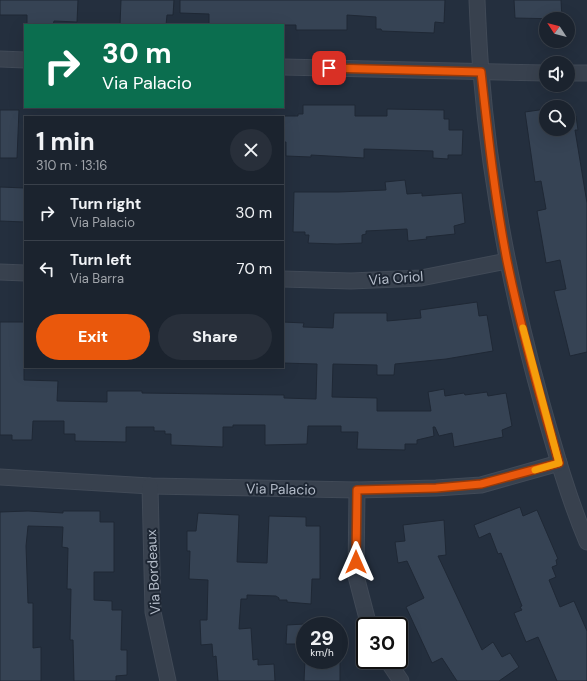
<!DOCTYPE html>
<meta charset="utf-8">
<style>
:root{--surface:#1b232e;--page:#282f3a;--text:#f1f3f6;--muted:#a0a4aa;--line:#39404a;--accent:#ea580c}
body{margin:0;font-family:"DM Sans",sans-serif;background:var(--page);color:var(--text);height:100vh;display:flex;flex-direction:column;font-size:15px;white-space:nowrap}
*{box-sizing:border-box;margin:0}
p{font-size:13px;color:var(--muted)}
.icon{flex:none;width:22px;height:22px;fill:none;stroke:currentColor;stroke-width:2;stroke-linecap:round;stroke-linejoin:round}
.map{position:relative;flex:1;overflow:hidden}
.drawer{position:absolute;left:24px;top:116px;width:260px;height:252px;display:flex;flex-direction:column;background:var(--surface);border-radius:0px;box-shadow:0 4px 16px #0002,0 0 0 1px var(--line)}
.drawer>*{flex:none}
.guide{position:absolute;left:24px;top:24px;width:260px;height:84px;border-radius:0px;box-shadow:0 4px 16px #0002,0 0 0 1px var(--line);background:#0b6e4f;color:#fff;overflow:hidden}
.needle{width:26px;rotate:306deg}
.buttons{position:absolute;left:539px;top:12px;display:grid;gap:8px}
.buttons a{display:grid;place-items:center;width:36px;height:36px;border-radius:50%;background:var(--surface);box-shadow:0 4px 16px #0002,0 0 0 1px var(--line);font-size:20px}
.speed{position:absolute;left:296px;top:617px;display:flex;gap:8px;font-size:20px;font-weight:700;text-align:center}
.speed>*{display:grid;place-content:center;width:52px;height:52px;border-radius:50%;background:var(--surface);box-shadow:0 4px 16px #0002,0 0 0 1px var(--line);line-height:1}
.speed small{font-size:10px;font-weight:400}
.speed .limit{border:2px solid #111;border-radius:6px;background:#fff;color:#111}
.pin{position:absolute;display:grid;place-items:center;width:34px;height:34px;color:#fff;margin:-17px;border-radius:8px;box-shadow:0 2px 6px #0006}
.me{position:absolute;width:44px;margin:-22px;rotate:0deg;stroke-linejoin:round;filter:drop-shadow(0 0 3px #0008)}
.turn{display:flex;align-items:center;gap:14px;height:84px;padding:0 12px;font-size:18px}
.turn .icon{width:52px;height:52px;stroke-width:2.5}
.turn b{display:block;font-size:28px;line-height:34px}
.round{display:grid;place-items:center;flex:none;width:42px;height:42px;border-radius:21px;background:var(--page)}
.summary{display:flex;align-items:center;justify-content:space-between;height:68px;padding:0 12px}
h1{font-size:24px;font-weight:800;line-height:30px}
.cta{display:flex;gap:8px;margin-top:auto;padding:8px 12px}
.cta a{flex:1;height:46px;border-radius:24px;background:var(--accent);color:#fff;font-size:16px;font-weight:800;line-height:46px;text-align:center}
.cta a+a{background:var(--page);color:var(--text)}
ul{padding:0;list-style:none}
li{display:flex;align-items:center;gap:12px;height:56px;padding:0 12px;border-top:1px solid var(--line)}
li div{flex:1}
li b{display:block;font-size:15px}
li em{font-style:normal}
.map>svg:first-child{display:block}
.building{fill:#364354;stroke:#1f2835}
.lines{fill:none;stroke-linecap:round;stroke-linejoin:round}
.street-casing{stroke:#414a57;stroke-width:17}
.street{stroke:#38414e;stroke-width:15}
.route-casing{stroke:#983908;stroke-width:10}
.route{stroke:#ea580c;stroke-width:7}
.slow{stroke:#f59e0b;stroke-width:7}
.labels{text-anchor:middle;dominant-baseline:central;stroke-width:4;stroke-linejoin:round;paint-order:stroke}
.street-label{font-size:14px;fill:#b4bcc9;stroke:#1d2633}
</style>
<div class="map">
<svg width="587" height="681" viewBox="0 0 587 681">
<rect width="100%" height="100%" fill="#242f3e"/>
<g class="building">
<path d="M 0,0 L 78,0 L 77,22 L 54,21 L 53,25 L 27,25 L 27,15 L 0,15 Z"/>
<path d="M 121,0 L 174,0 L 173,15 L 167,15 L 166,25 L 120,25 Z"/>
<path d="M 180,0 L 445,0 L 444,23 L 435,22 L 434,33 L 382,31 L 381,29 L 376,29 L 376,17 L 347,15 L 347,30 L 296,30 L 296,25 L 209,25 L 209,14 L 180,13 Z"/>
<path d="M 514,0 L 561,0 L 562,19 L 515,18 Z"/>
<path d="M 303,105 L 355,105 L 355,116 L 387,116 L 387,109 L 444,110 L 444,119 L 449,119 L 449,130 L 463,130 L 462,155 L 448,155 L 448,159 L 433,158 L 433,151 L 364,149 L 364,158 L 311,155 L 311,157 L 286,156 L 286,142 L 284,142 L 284,116 L 298,116 L 298,114 L 303,114 Z"/>
<path d="M 569,105 L 571,117 L 576,116 L 578,130 L 575,130 L 587,203 L 587,352 L 570,356 L 554,291 L 566,289 L 560,260 L 546,263 L 537,211 L 546,209 L 541,181 L 535,182 L 525,112 L 546,109 L 546,129 L 568,129 L 568,107 L 557,107 Z"/>
<path d="M 0,110 L 19,110 L 17,158 L 0,158 Z"/>
<path d="M 405,180 L 407,194 L 422,193 L 422,196 L 462,193 L 465,223 L 454,226 L 455,234 L 426,237 L 427,239 L 408,241 L 407,229 L 366,231 L 366,234 L 362,235 L 362,243 L 337,244 L 308,243 L 309,235 L 305,235 L 305,232 L 293,232 L 294,192 L 339,192 L 386,190 L 385,182 Z"/>
<path d="M 0,187 L 25,188 L 25,222 L 0,221 Z"/>
<path d="M 477,302 L 479,316 L 487,315 L 493,351 L 446,359 L 395,364 L 394,375 L 377,375 L 377,365 L 333,364 L 332,397 L 377,398 L 377,411 L 431,411 L 428,392 L 444,389 L 445,396 L 464,393 L 465,395 L 487,392 L 488,396 L 506,393 L 512,426 L 502,430 L 503,437 L 454,447 L 452,433 L 439,436 L 435,427 L 433,427 L 434,436 L 417,440 L 417,444 L 405,444 L 405,450 L 357,449 L 358,432 L 341,432 L 341,426 L 308,426 L 307,444 L 265,445 L 265,425 L 233,425 L 233,427 L 223,427 L 223,447 L 171,445 L 171,434 L 165,434 L 165,431 L 154,431 L 154,427 L 126,427 L 126,442 L 75,441 L 75,434 L 64,434 L 64,421 L 33,421 L 32,440 L 12,440 L 12,435 L 0,435 L 0,322 L 24,322 L 24,380 L 58,381 L 57,401 L 107,402 L 107,391 L 142,391 L 142,393 L 284,395 L 284,398 L 316,399 L 317,364 L 283,363 L 283,322 L 304,323 L 303,327 L 333,328 L 334,313 L 387,313 L 387,321 L 421,318 L 420,310 Z"/>
<path d="M 520,507 L 523,516 L 537,510 L 558,559 L 556,560 L 557,565 L 552,567 L 556,577 L 549,580 L 560,607 L 574,601 L 587,631 L 587,681 L 557,681 L 538,637 L 526,642 L 514,613 L 522,610 L 520,607 L 522,606 L 501,553 L 498,554 L 490,533 L 479,538 L 474,525 Z"/>
<path d="M 28,511 L 63,513 L 63,511 L 100,511 L 100,522 L 114,522 L 114,572 L 94,572 L 94,600 L 112,601 L 112,610 L 122,610 L 121,650 L 127,650 L 127,675 L 116,676 L 116,681 L 74,681 L 73,640 L 70,640 L 71,589 L 67,589 L 68,548 L 62,547 L 63,527 L 28,526 L 26,546 L 28,603 L 33,603 L 33,648 L 41,647 L 41,681 L 0,681 L 0,512 Z"/>
<path d="M 198,513 L 239,515 L 237,562 L 267,563 L 269,516 L 306,517 L 306,526 L 320,526 L 320,579 L 312,579 L 311,604 L 287,602 L 287,600 L 279,600 L 279,598 L 276,596 L 247,595 L 247,599 L 241,599 L 239,629 L 251,628 L 253,660 L 258,659 L 258,665 L 274,664 L 275,681 L 218,681 L 216,656 L 213,657 L 212,644 L 201,645 L 200,620 L 207,620 L 208,580 L 189,579 L 190,551 L 187,551 L 187,531 L 196,531 Z"/>
<path d="M 444,520 L 446,555 L 438,556 L 482,650 L 493,642 L 502,657 L 510,653 L 519,667 L 499,681 L 457,681 L 442,658 L 432,663 L 406,607 L 424,598 L 407,561 L 398,563 L 395,542 L 405,541 L 403,525 Z"/>
<path d="M 305,624 L 305,644 L 286,644 L 287,625 Z"/>
<path d="M 305,660 L 340,660 L 340,681 L 304,681 Z"/>
</g>
<g class="lines">
<defs>
<g id="street">
<path d="M 477,0 C 478,24 479,48 481,72 C 490,184 512,296 542,404 C 555,450 568,497 587,542"/>
<path d="M 0,59 L 25,60"/>
<path d="M 283,67 L 546,73"/>
<path d="M 568,73 L 587,73"/>
<path d="M 0,272 L 25,273"/>
<path d="M 283,279 L 351,281 L 421,278 L 507,261"/>
<path d="M 0,477 L 150,486 L 357,490 L 436,488 L 481,485 L 559,463"/>
<path d="M 150,486 L 153,612 L 168,681"/>
<path d="M 357,490 L 356,576 L 369,626"/>
<path d="M 387,660 L 401,681"/>
</g>
</defs>
<use href="#street" class="street-casing"/>
<use href="#street" class="street"/>
</g>
<g class="lines">
<defs>
<path id="route" d="M 329,68 L 481,72 C 488,135 495,199 507,261 C 521,329 540,396 559,463 L 481,484 L 436,488 L 357,490 L 356,562"/>
</defs>
<use href="#route" class="route-casing"/>
<use href="#route" class="route"/>
<path class="slow" d="M 523,328 L 559,463 L 535,470"/>
</g>
<g class="labels">
<g class="street-label">
<text transform="translate(396 278) rotate(-4)">Via Oriol</text>
<text transform="translate(281 489) rotate(1)">Via Palacio</text>
<text transform="translate(153 572) rotate(-93)">Via Bordeaux</text>
</g>
</g>
</svg>
<div class="buttons">
<a><svg class="needle" viewBox="-14 -14 28 28"><path d="M0-13l5 13h-10z" fill="#e53935"/><path d="M0 13l5-13h-10z" fill="#a0a4aa"/></svg></a>
<a><svg class="icon" aria-label="sound" viewBox="0 0 24 24"><path d="M4 9h4l5-4v14l-5-4H4zM17 9q2 3 0 6"/></svg></a>
<a><svg class="icon" aria-label="search" viewBox="0 0 24 24"><circle cx="10" cy="10" r="6"/><path d="M15 15l6 6"/></svg></a>
</div>
<div class="speed"><div>29<small>km/h</small></div><div class="limit">30</div></div>
<div class="pin" style="left:329px;top:68px;background:#d93025"><svg class="icon" aria-label="arrive" viewBox="0 0 24 24"><path d="M6 21V4h12l-3 4 3 4H6"/></svg></div>
<svg class="me" style="left:356px;top:562px" viewBox="-20 -20 40 40"><path d="M0-17L14 15 0 8-14 15z" fill="#ea580c" stroke="#fff" stroke-width="4"/></svg>
<div class="guide">
<div class="turn"><svg class="icon" aria-label="right" viewBox="0 0 24 24"><path d="M7 20v-9h11M14 6l5 5-5 5"/></svg><div><b>30 m</b>Via Palacio</div></div>
</div>
<section class="drawer">
<div class="summary"><div><h1>1 min</h1><p>310 m · 13:16</p></div><a class="round"><svg class="icon" aria-label="close" viewBox="0 0 24 24"><path d="M6 6l12 12M18 6L6 18"/></svg></a></div>
<ul>
<li><svg class="icon" aria-label="right" viewBox="0 0 24 24"><path d="M7 20v-9h11M14 6l5 5-5 5"/></svg><div><b>Turn right</b><p>Via Palacio</p></div><em>30 m</em></li>
<li><svg class="icon" aria-label="left" viewBox="0 0 24 24"><path d="M17 20v-9H6M10 6l-5 5 5 5"/></svg><div><b>Turn left</b><p>Via Barra</p></div><em>70 m</em></li>
</ul>
<div class="cta"><a>Exit</a><a>Share</a></div>
</section>
</div>
